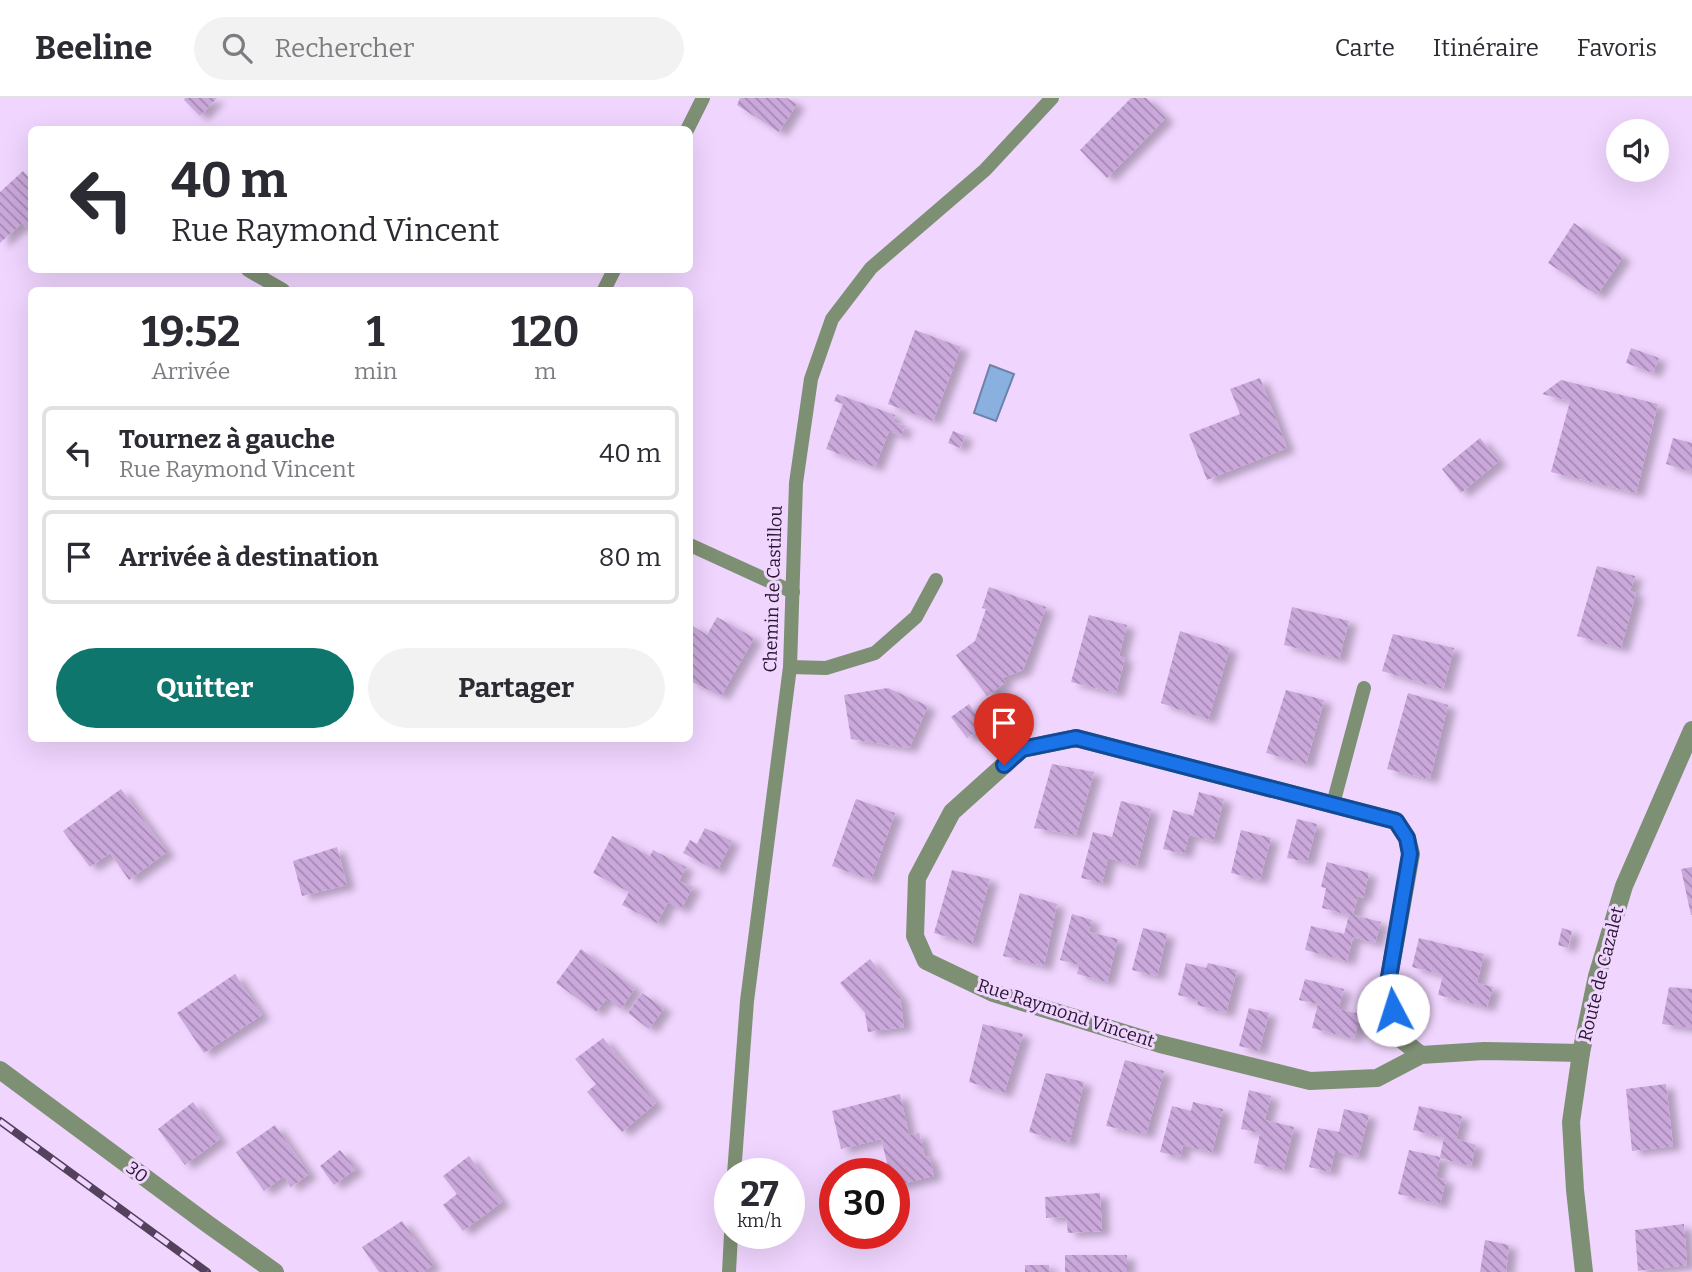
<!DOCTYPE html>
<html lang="fr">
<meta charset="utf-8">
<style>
:root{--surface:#fff;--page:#f2f2f3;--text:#2b2b33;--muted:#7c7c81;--line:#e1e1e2;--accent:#0f766e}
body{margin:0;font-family:Bitter,serif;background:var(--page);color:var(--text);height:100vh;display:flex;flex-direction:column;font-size:26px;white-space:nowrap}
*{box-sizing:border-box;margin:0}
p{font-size:23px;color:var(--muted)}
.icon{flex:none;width:38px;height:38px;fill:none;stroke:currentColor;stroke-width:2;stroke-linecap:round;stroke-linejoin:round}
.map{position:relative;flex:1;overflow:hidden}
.details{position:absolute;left:28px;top:189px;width:665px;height:455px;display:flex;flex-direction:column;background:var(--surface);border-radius:10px;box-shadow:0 7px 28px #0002}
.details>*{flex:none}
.banner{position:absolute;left:28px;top:28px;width:665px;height:147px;border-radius:10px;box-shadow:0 7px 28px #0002;background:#fff;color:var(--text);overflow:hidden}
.fabs{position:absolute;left:1606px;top:21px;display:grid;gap:14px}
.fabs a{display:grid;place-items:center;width:63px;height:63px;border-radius:50%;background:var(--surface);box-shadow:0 7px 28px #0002;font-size:35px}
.speed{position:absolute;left:714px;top:1060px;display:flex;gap:14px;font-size:35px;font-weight:700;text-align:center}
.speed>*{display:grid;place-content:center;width:91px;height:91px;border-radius:50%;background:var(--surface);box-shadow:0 7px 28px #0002;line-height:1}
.speed small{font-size:18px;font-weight:400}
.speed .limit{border:10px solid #d22;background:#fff;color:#111}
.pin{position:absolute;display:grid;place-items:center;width:60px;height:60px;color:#fff;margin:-72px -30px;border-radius:50% 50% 50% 0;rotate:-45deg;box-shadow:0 0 7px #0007}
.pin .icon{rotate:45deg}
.me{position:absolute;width:77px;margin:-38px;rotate:355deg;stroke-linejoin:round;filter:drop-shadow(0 0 5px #0008)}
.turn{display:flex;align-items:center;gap:24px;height:147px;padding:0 28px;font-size:32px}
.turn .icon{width:91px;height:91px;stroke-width:2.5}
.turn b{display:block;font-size:49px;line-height:60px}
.eta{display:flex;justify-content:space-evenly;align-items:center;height:119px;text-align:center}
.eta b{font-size:42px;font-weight:700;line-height:49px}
.button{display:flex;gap:14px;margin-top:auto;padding:14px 28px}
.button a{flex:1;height:80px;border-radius:42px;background:var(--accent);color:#fff;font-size:28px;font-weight:700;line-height:80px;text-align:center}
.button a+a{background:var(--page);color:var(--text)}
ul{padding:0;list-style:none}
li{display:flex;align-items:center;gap:21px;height:94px;margin:0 14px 10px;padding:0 14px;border:4px solid var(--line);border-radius:10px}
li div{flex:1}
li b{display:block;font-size:26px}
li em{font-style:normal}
header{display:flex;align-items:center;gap:42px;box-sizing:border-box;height:98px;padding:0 35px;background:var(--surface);border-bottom:2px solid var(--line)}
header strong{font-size:33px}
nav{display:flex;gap:38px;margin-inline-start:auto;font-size:24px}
.search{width:490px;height:63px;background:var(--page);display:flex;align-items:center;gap:18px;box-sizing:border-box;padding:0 24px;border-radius:38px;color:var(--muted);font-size:26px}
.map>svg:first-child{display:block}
.water{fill:#8ab0df;stroke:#6d82aa;stroke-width:2}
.building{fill:url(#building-back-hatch);filter:url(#shadow)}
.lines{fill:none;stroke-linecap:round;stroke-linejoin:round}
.service{stroke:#7e9074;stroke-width:14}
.minor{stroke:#7e9074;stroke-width:18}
.rail-casing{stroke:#54415d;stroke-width:8}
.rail{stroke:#f0d5fe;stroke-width:5;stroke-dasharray:16;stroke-linecap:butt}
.route-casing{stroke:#114b97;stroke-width:18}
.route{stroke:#1a73e8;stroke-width:12}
.labels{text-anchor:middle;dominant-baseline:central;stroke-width:6;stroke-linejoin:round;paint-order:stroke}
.street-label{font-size:18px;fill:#281730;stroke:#f0d5fe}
</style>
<header>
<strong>Beeline</strong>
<div class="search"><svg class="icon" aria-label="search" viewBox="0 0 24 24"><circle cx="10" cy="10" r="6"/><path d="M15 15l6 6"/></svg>Rechercher</div>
<nav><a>Carte</a><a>Itinéraire</a><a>Favoris</a></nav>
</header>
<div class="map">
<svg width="1692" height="1174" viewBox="0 0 1692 1174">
<defs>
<pattern id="building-back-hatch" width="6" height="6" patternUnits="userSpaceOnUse" patternTransform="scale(1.75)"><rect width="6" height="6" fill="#caa8db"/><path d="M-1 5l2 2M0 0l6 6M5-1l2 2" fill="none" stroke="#a488b2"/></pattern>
<filter id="shadow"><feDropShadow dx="8" dy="4.5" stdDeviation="3.5" flood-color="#0004"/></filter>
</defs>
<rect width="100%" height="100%" fill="#f0d5fe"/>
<path class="water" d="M 990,267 L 1014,276 L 996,323 L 974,315 Z"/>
<g class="building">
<path d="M 185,0 L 217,0 L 200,18 L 184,2 Z"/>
<path d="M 740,0 L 787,0 L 797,6 L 779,34 L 737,7 Z"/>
<path d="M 1131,0 L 1146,0 L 1166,20 L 1107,80 L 1080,52 Z"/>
<path d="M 23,73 L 32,83 L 32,129 L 28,132 L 22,125 L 0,145 L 0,94 Z"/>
<path d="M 1574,125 L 1623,159 L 1597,197 L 1548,165 Z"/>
<path d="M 915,232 L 961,249 L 933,323 L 888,306 Z"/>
<path d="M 1631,250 L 1659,260 L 1653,275 L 1626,265 Z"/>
<path d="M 1260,280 L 1287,350 L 1207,382 L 1189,336 L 1240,316 L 1230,291 Z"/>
<path d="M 1561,282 L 1658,306 L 1636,395 L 1551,374 L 1570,303 L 1542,296 Z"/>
<path d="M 837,296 L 895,317 L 893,324 L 905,328 L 901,338 L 889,333 L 875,369 L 826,351 L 843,306 L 834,303 Z"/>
<path d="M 953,333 L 965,338 L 960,350 L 948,345 Z"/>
<path d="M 1480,340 L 1499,363 L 1461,395 L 1442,371 Z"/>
<path d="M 1673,340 L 1692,345 L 1692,374 L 1666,366 Z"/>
<path d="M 1597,468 L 1635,478 L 1630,493 L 1636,495 L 1621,550 L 1577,538 Z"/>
<path d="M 989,489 L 1046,509 L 1023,572 L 1002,580 L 1006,584 L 987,598 L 956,557 L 975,543 L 986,511 L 982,510 Z"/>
<path d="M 1292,509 L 1349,523 L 1339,561 L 1284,547 Z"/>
<path d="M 1089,517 L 1127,527 L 1119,558 L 1125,560 L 1116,595 L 1071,584 Z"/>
<path d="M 717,519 L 754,540 L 721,598 L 690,583 L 690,526 L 707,537 Z"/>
<path d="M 1180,533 L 1230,550 L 1208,622 L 1161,605 Z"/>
<path d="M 1393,536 L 1454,550 L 1443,591 L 1382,573 Z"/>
<path d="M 888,590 L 928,608 L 909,650 L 851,641 L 844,597 Z"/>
<path d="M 1286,592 L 1324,602 L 1306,666 L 1266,655 Z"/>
<path d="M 1408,595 L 1448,607 L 1430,681 L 1387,671 Z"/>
<path d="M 969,606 L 985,628 L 967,640 L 951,619 Z"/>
<path d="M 1052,666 L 1094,674 L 1076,737 L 1034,730 Z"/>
<path d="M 121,691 L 167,754 L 129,782 L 110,755 L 90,769 L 63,733 Z"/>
<path d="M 1199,694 L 1224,701 L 1213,743 L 1189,737 L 1184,756 L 1163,751 L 1173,712 L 1193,718 Z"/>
<path d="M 856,701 L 895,715 L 871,782 L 832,768 Z"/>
<path d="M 1121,703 L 1151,711 L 1137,768 L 1108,760 L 1102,785 L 1081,780 L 1093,734 L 1112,739 Z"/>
<path d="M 1297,721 L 1317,726 L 1307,764 L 1287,760 Z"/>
<path d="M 705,730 L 732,743 L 717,773 L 683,755 L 690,742 L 697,746 Z"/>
<path d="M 1241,732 L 1271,740 L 1260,782 L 1231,775 Z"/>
<path d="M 612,738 L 650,758 L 653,752 L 686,769 L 679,783 L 693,789 L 681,811 L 668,804 L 657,825 L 622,807 L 629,794 L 593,775 Z"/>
<path d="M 337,749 L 347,787 L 302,798 L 293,763 Z"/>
<path d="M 1327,764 L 1369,775 L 1363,800 L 1358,798 L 1353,817 L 1381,824 L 1375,845 L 1353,839 L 1347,863 L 1305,852 L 1311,828 L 1344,836 L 1349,817 L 1322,810 L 1326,790 L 1321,789 Z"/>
<path d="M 1692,769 L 1692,817 L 1691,817 L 1681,771 Z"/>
<path d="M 952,772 L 990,781 L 972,846 L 934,835 Z"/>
<path d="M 1020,795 L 1057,806 L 1044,868 L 1003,858 Z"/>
<path d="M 1072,816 L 1092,822 L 1089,834 L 1118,841 L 1107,884 L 1077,876 L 1079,867 L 1060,862 Z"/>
<path d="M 1143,830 L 1167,836 L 1157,878 L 1132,872 Z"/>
<path d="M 1562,830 L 1572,833 L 1568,850 L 1558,847 Z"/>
<path d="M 1419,840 L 1484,856 L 1477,885 L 1493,889 L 1487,909 L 1438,897 L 1443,877 L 1412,869 Z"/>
<path d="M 581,851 L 635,890 L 621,911 L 606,901 L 596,914 L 556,885 Z"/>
<path d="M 870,861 L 900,899 L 904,929 L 868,934 L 865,915 L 840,885 Z"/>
<path d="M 1186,865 L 1206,870 L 1208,865 L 1237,872 L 1226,915 L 1197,907 L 1198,902 L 1178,897 Z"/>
<path d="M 235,876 L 262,917 L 204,955 L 177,915 Z"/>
<path d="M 1305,881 L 1344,891 L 1338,911 L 1360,916 L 1354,941 L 1312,930 L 1318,906 L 1299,902 Z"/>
<path d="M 1669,889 L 1692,891 L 1692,930 L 1662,926 Z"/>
<path d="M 642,895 L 664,910 L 649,931 L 628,915 Z"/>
<path d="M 1249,910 L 1269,915 L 1259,953 L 1239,948 Z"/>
<path d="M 983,926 L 1023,936 L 1004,995 L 969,984 Z"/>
<path d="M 603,940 L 656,1005 L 622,1034 L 587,994 L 596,986 L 575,961 Z"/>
<path d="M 1125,962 L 1164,973 L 1146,1036 L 1106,1028 Z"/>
<path d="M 1046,975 L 1084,984 L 1069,1045 L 1029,1034 Z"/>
<path d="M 1666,986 L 1673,1048 L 1632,1053 L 1626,991 Z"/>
<path d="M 1249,992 L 1271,998 L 1265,1022 L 1294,1029 L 1283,1072 L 1254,1065 L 1260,1035 L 1241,1031 Z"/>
<path d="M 900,996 L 909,1037 L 919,1035 L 925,1059 L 929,1058 L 934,1078 L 894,1088 L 894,1076 L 890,1076 L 881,1041 L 841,1051 L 832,1013 Z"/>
<path d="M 193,1004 L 220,1041 L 185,1067 L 158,1031 Z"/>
<path d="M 1193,1004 L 1223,1011 L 1212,1054 L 1183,1047 L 1180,1059 L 1160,1054 L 1172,1008 L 1191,1013 Z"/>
<path d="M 1419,1008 L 1462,1018 L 1456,1041 L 1476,1047 L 1471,1068 L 1440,1060 L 1436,1079 L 1446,1082 L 1440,1106 L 1398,1096 L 1409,1052 L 1440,1059 L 1444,1040 L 1413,1032 Z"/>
<path d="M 1344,1011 L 1369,1017 L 1358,1059 L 1335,1053 L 1330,1074 L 1309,1069 L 1318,1030 L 1339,1034 Z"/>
<path d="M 275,1027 L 309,1076 L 291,1089 L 284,1078 L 264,1093 L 236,1054 Z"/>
<path d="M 340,1052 L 356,1071 L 334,1087 L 320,1068 Z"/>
<path d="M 469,1058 L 502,1104 L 463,1133 L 443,1107 L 457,1096 L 443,1078 Z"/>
<path d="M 1100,1095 L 1102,1133 L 1068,1135 L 1066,1119 L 1046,1120 L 1045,1099 Z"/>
<path d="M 402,1123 L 433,1167 L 423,1174 L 379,1174 L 362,1149 Z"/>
<path d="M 1684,1126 L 1687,1167 L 1638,1173 L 1635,1132 Z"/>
<path d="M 1485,1142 L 1509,1147 L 1506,1174 L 1480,1174 Z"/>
<rect x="1065" y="1157" width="62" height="17"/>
<rect x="1025" y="1167" width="24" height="7"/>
</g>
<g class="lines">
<g class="service">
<path d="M 687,32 L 703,0"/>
<path d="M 248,172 L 283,192"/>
<path d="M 604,192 L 614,172"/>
<path d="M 690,447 L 793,494"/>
<path d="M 790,569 L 826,570 L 875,555 L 916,519 L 936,482"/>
<path d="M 1333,706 L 1364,590"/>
<path d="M 734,1076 L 747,903 L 790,569 L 796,385 L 811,281 L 832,221 L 871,170 L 985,72 L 1052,0"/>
<path d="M 729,1174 L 731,1136"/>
</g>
<g class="minor">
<path d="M 1421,957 L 1397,938 L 1388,885 L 1411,756 L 1407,740 L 1396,723 L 1076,640 L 1022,651 L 952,714 L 917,780 L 915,838 L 926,863 L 993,895 L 1160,946 L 1310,983 L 1377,980 L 1421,957 L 1484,953 L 1581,955"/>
<path d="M 0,972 L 209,1127 L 275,1174"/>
<path d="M 1584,1174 L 1575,1092 L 1571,1024 L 1581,955 L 1597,878 L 1624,788 L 1692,632"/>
</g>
<defs>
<path id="rail" d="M 0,1023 L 207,1174"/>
</defs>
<use href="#rail" class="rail-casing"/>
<use href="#rail" class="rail"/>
</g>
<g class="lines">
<defs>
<path id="route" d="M 1004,667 L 1022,651 L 1076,640 L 1396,723 L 1407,740 L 1410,756 L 1388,885 L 1393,912"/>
</defs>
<use href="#route" class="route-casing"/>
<use href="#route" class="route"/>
</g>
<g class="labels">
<g class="street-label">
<text transform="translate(773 491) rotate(-88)">Chemin de Castillou</text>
<text transform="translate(1601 876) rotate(-76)">Route de Cazalet</text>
<text transform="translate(1066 915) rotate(18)">Rue Raymond Vincent</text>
<text transform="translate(137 1074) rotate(37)">30</text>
</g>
</g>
</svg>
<div class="fabs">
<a><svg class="icon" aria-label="sound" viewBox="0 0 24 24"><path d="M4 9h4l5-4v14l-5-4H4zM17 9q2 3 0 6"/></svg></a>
</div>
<div class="speed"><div>27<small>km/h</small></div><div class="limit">30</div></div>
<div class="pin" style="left:1004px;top:667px;background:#d93025"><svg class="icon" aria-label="arrive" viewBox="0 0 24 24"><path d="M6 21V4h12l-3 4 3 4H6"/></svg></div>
<svg class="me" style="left:1393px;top:912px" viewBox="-20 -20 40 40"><circle r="19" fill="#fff"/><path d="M0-13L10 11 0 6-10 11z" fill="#1a73e8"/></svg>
<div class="banner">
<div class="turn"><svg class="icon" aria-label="left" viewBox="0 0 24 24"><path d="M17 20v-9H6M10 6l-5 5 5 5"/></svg><div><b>40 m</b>Rue Raymond Vincent</div></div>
</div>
<section class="details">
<div class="eta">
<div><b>19:52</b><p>Arrivée</p></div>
<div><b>1</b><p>min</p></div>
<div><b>120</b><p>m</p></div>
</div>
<ul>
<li><svg class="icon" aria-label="left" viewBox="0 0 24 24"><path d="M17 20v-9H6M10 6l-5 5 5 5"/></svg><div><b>Tournez à gauche</b><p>Rue Raymond Vincent</p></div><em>40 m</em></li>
<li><svg class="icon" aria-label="arrive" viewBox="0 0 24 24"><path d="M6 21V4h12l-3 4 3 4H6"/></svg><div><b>Arrivée à destination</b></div><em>80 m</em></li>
</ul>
<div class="button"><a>Quitter</a><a>Partager</a></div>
</section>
</div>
